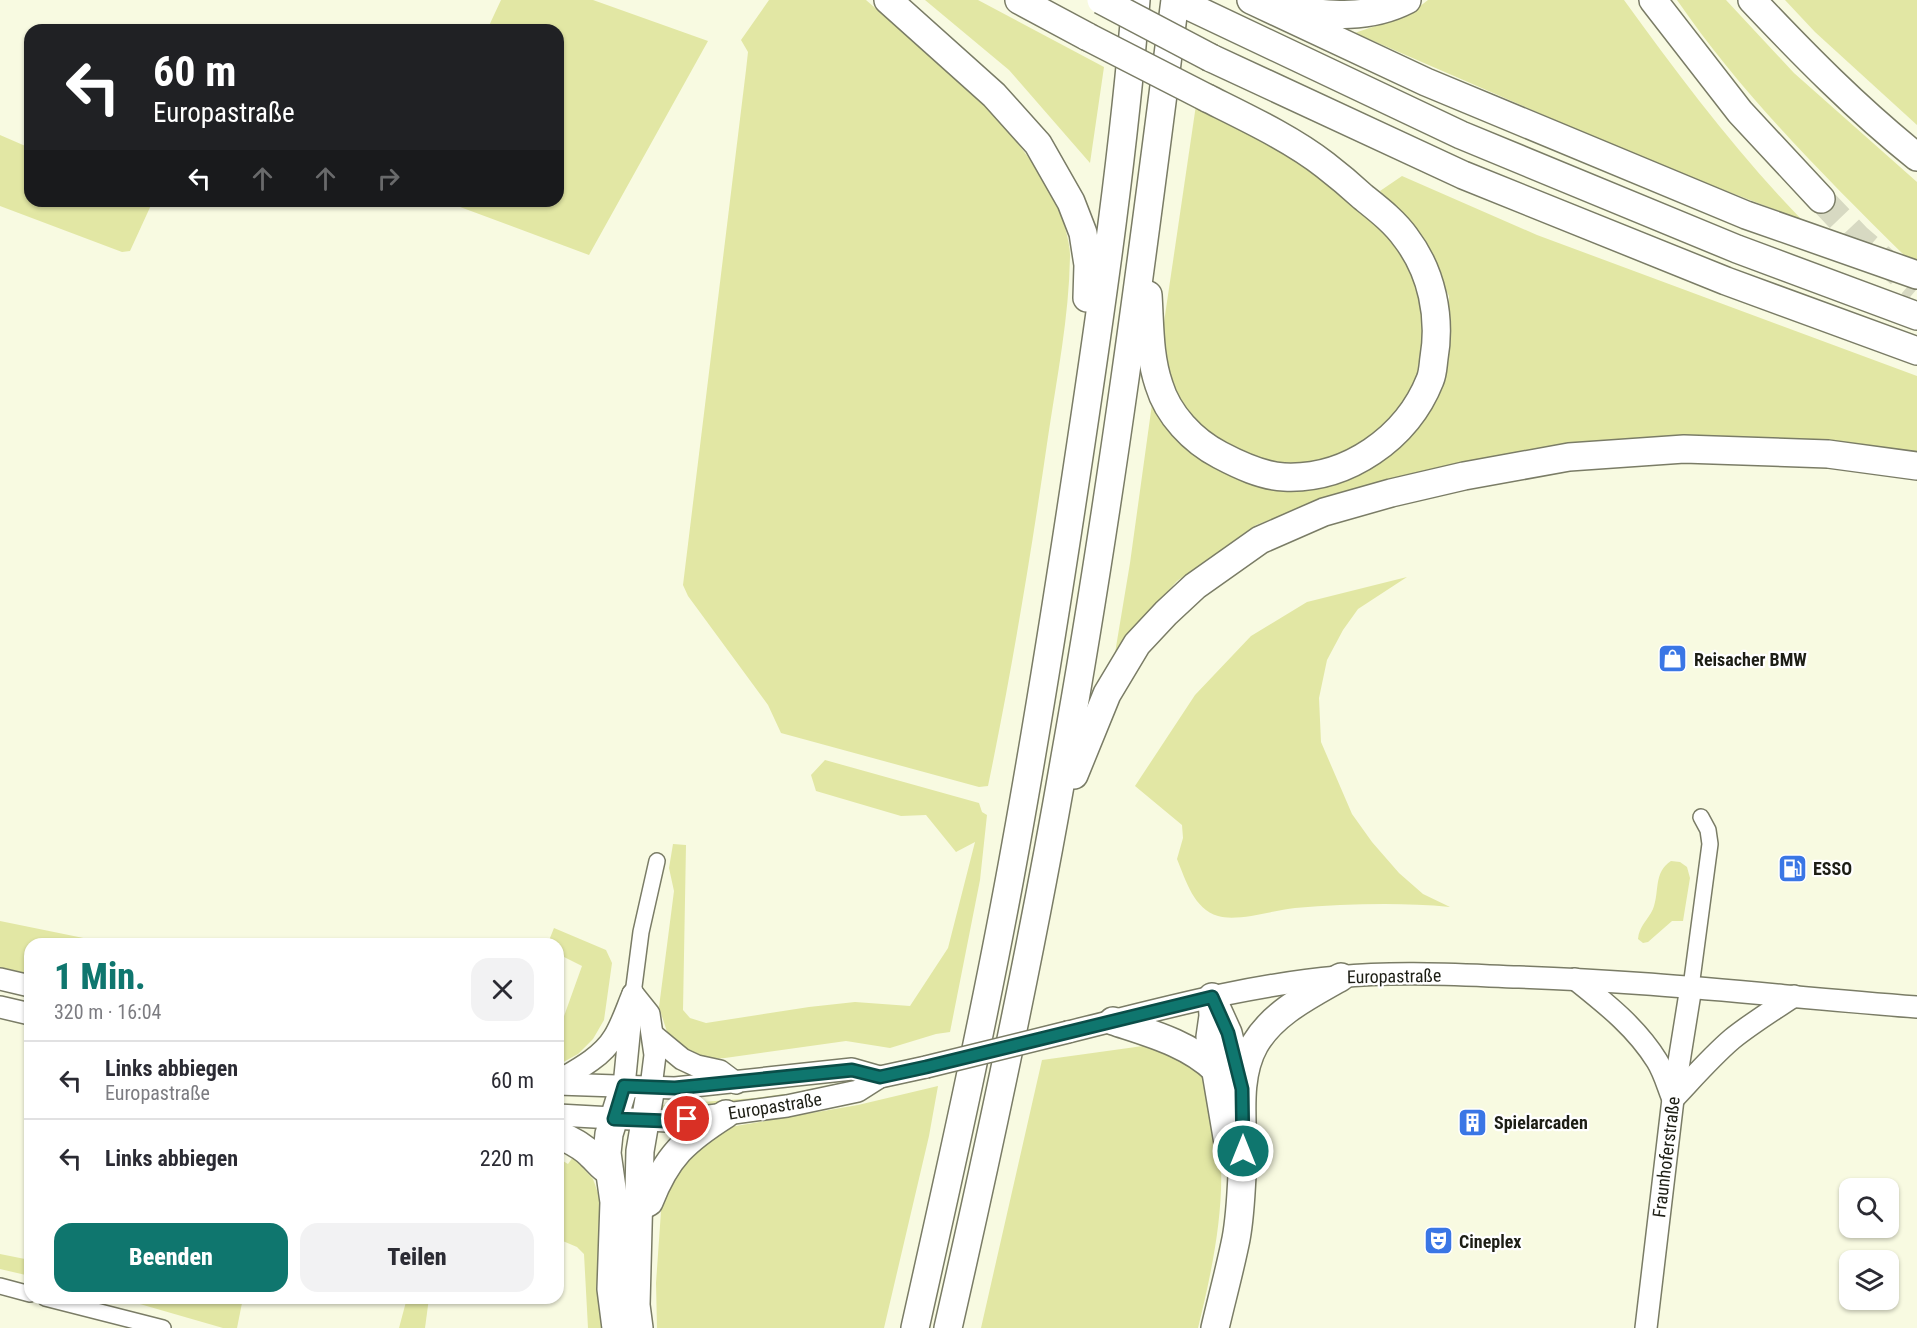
<!DOCTYPE html>
<html lang="de">
<meta charset="utf-8">
<style>
:root{--surface:#fff;--page:#f2f2f3;--text:#2b2b33;--muted:#7c7c81;--line:#e1e1e2;--accent:#0f766e}
body{margin:0;font-family:"Roboto Condensed",sans-serif;background:var(--page);color:var(--text);height:100vh;display:flex;flex-direction:column;font-size:22px;white-space:nowrap}
*{box-sizing:border-box;margin:0}
p{font-size:20px;color:var(--muted)}
.icon{flex:none;width:33px;height:33px;fill:none;stroke:currentColor;stroke-width:2;stroke-linecap:round;stroke-linejoin:round}
.map{position:relative;flex:1;overflow:hidden}
.panel{position:absolute;left:24px;top:938px;width:540px;height:366px;display:flex;flex-direction:column;background:var(--surface);border-radius:18px;box-shadow:0 2px 4px #0004}
.panel>*{flex:none}
.banner{position:absolute;left:24px;top:24px;width:540px;height:183px;border-radius:18px;box-shadow:0 2px 4px #0004;background:#202124;color:#fff;overflow:hidden}
.buttons{position:absolute;left:1839px;top:1178px;display:grid;gap:12px}
.buttons a{display:grid;place-items:center;width:60px;height:60px;border-radius:12px;background:var(--surface);box-shadow:0 2px 4px #0004;font-size:30px}
.pin{position:absolute;display:grid;place-items:center;width:51px;height:51px;color:#fff;margin:-26px;border:3px solid #fff;border-radius:50%;box-shadow:0 2px 6px #0007}
.me{position:absolute;width:66px;margin:-33px;rotate:0deg;stroke-linejoin:round;filter:drop-shadow(0 0 4px #0008)}
.turn{display:flex;align-items:center;gap:21px;height:126px;padding:0 30px;font-size:27px}
.turn .icon{width:78px;height:78px;stroke-width:2.5}
.turn b{display:block;font-size:42px;line-height:51px}
.lanes{display:flex;align-items:center;height:57px;padding:0 30px;background:#0003;justify-content:center;gap:30px;direction:ltr}
.lanes .off{opacity:.35}
.round{display:grid;place-items:center;flex:none;width:63px;height:63px;border-radius:18px;background:var(--page)}
.headline{display:flex;align-items:center;justify-content:space-between;height:102px;padding:0 30px}
h1{font-size:36px;font-weight:800;line-height:45px;color:var(--accent)}
.action{display:flex;gap:12px;margin-top:auto;padding:12px 30px}
.action a{flex:1;height:69px;border-radius:18px;background:var(--accent);color:#fff;font-size:24px;font-weight:800;line-height:69px;text-align:center}
.action a+a{background:var(--page);color:var(--text)}
ul{padding:0;list-style:none}
li{display:flex;align-items:center;gap:18px;height:78px;padding:0 30px;border-top:2px solid var(--line)}
li div{flex:1}
li b{display:block;font-size:22px}
li em{font-style:normal}
.map>svg:first-child{display:block}
.green{fill:#e2e7a4}
.lines{fill:none;stroke-linecap:round;stroke-linejoin:round}
.highway-tunnel{stroke:#d7d9c2;stroke-width:27;stroke-dasharray:27 14;stroke-linecap:butt}
.street-casing{stroke:#7a7c66;stroke-width:18}
.secondary-casing{stroke:#7a7c66;stroke-width:24}
.highway-casing{stroke:#7a7c66;stroke-width:30}
.street{stroke:#fff;stroke-width:15}
.secondary{stroke:#fff;stroke-width:21}
.highway{stroke:#fff;stroke-width:27}
.secondary-bridge-casing{stroke:#7a7c66;stroke-width:24;stroke-linecap:butt}
.highway-bridge-casing{stroke:#7a7c66;stroke-width:30;stroke-linecap:butt}
.secondary-bridge{stroke:#fff;stroke-width:21}
.highway-bridge{stroke:#fff;stroke-width:27}
.route-casing{stroke:#0a4d48;stroke-width:15}
.route{stroke:#0f766e;stroke-width:10}
.labels{text-anchor:middle;dominant-baseline:central;stroke-width:4.5;stroke-linejoin:round;paint-order:stroke}
.poi-label{font-size:18px;font-weight:bold;fill:#1d1e15;stroke:#fff;text-anchor:start}
.street-label{font-size:18px;fill:#1d1e15;stroke:#fff}
</style>
<div class="map">
<svg width="1917" height="1328" viewBox="0 0 1917 1328">
<rect width="100%" height="100%" fill="#f8fae1"/>
<g class="green">
<path d="M 501,0 L 593,0 L 708,41 L 589,255 L 444,201 L 558,201 L 558,30 L 487,30 Z"/>
<path d="M 769,0 L 866,0 C 935,60 1012,118 1055,200 C 1061,211 1071,244 1070,257 C 1069,317 1057,377 1048,437 C 1031,554 1012,670 988,786 L 979,787 L 781,733 L 768,705 L 688,596 L 683,585 L 746,70 L 748,52 L 741,40 Z"/>
<path d="M 925,0 L 978,0 L 1104,67 L 1090,163 L 1009,70 Z"/>
<path d="M 1428,0 L 1624,0 C 1679,76 1736,152 1802,220 L 1661,166 L 1355,33 C 1380,24 1408,17 1428,0 Z"/>
<path d="M 1677,0 L 1726,0 L 1794,73 L 1917,182 L 1917,263 L 1909,260 C 1826,178 1743,96 1677,0 Z"/>
<path d="M 1785,0 L 1917,0 L 1917,125 L 1815,32 Z"/>
<path d="M 1196,105 L 1300,161 L 1385,231 L 1402,254 L 1415,279 L 1422,298 L 1424,346 L 1418,374 L 1406,399 L 1389,420 L 1366,439 L 1338,455 L 1304,464 L 1280,462 L 1248,457 L 1213,439 L 1177,399 L 1165,373 L 1163,329 Z"/>
<path d="M 0,135 L 30,148 L 30,201 L 148,201 L 152,203 L 130,251 L 122,252 L 0,206 Z"/>
<path d="M 1402,176 L 1537,235 L 1917,376 L 1917,454 L 1511,457 L 1447,466 L 1317,502 L 1256,525 L 1177,581 L 1147,614 L 1114,659 L 1130,563 L 1152,404 L 1170,431 L 1189,451 L 1215,469 L 1246,482 L 1288,488 L 1336,481 L 1368,471 L 1410,437 L 1430,407 L 1448,334 L 1449,296 L 1417,231 L 1380,191 Z"/>
<path d="M 1407,577 L 1358,609 L 1343,630 L 1327,660 L 1319,698 L 1321,742 L 1352,814 L 1372,842 L 1399,873 L 1423,894 L 1450,907 C 1398,902 1347,904 1295,908 C 1274,910 1238,922 1218,916 C 1194,909 1186,881 1177,859 L 1183,838 L 1182,825 L 1135,786 L 1195,695 L 1251,636 L 1307,602 Z"/>
<path d="M 825,760 L 979,803 L 982,812 L 987,815 L 980,880 L 950,1032 L 936,1034 L 890,1048 L 846,1041 L 725,1058 L 711,1059 L 695,1055 L 680,1046 L 668,1035 L 659,1007 L 674,891 L 669,868 L 673,844 L 686,845 L 683,1010 L 690,1018 L 706,1023 L 809,1007 L 855,1002 L 910,1006 L 948,948 L 975,842 L 956,852 L 926,815 L 901,816 L 816,791 L 811,775 Z"/>
<path d="M 1671,861 L 1680,862 L 1687,867 L 1690,878 L 1683,921 L 1672,921 L 1648,942 L 1643,943 L 1638,939 C 1639,926 1648,920 1653,909 C 1660,891 1653,873 1671,861 Z"/>
<path d="M 0,921 L 108,943 L 30,944 L 30,974 L 0,967 Z"/>
<path d="M 554,928 L 606,950 L 612,963 L 604,1020 L 593,1039 L 578,1054 L 558,1065 L 558,1019 L 563,1019 L 582,966 L 558,954 L 558,944 L 548,943 Z"/>
<path d="M 1143,1046 C 1158,1049 1190,1060 1200,1072 C 1209,1084 1211,1097 1214,1111 C 1231,1183 1215,1258 1198,1328 L 981,1328 L 1042,1060 Z"/>
<path d="M 938,1086 L 929,1136 L 884,1328 L 657,1328 L 656,1283 L 662,1197 L 685,1154 L 730,1127 L 858,1105 Z"/>
<path d="M 784,1094 L 786,1096 L 710,1107 L 665,1110 L 661,1109 L 660,1107 L 662,1105 L 755,1098 Z"/>
<path d="M 573,1157 L 593,1179 L 603,1207 L 604,1328 L 588,1328 L 584,1254 L 577,1247 L 558,1239 L 558,1158 L 568,1164 Z"/>
<path d="M 0,1254 L 30,1260 L 30,1276 L 0,1269 Z"/>
<path d="M 119,1298 L 243,1298 L 237,1328 L 223,1328 Z"/>
<path d="M 407,1298 L 429,1298 L 425,1328 L 399,1328 Z"/>
</g>
<g class="lines">
<path class="highway-tunnel" d="M 1821,199 L 1858,238 L 1917,289"/>
<defs>
<g id="street">
<path d="M 1691,987 L 1710,844 L 1708,830 L 1701,817"/>
<path d="M 633,994 L 641,932 L 657,861"/>
<path d="M 0,1286 L 30,1294"/>
<path d="M 45,1298 L 163,1328"/>
</g>
<g id="secondary">
<path d="M 0,979 L 30,986"/>
<path d="M 1575,979 C 1605,1003 1636,1027 1657,1061 C 1664,1072 1668,1087 1673,1099"/>
<path d="M 633,994 L 649,1014 L 655,1055 L 651,1087"/>
<path d="M 0,1007 L 30,1014"/>
<path d="M 1068,1032 C 1157,1010 1246,985 1338,977 C 1398,971 1459,975 1519,977 C 1652,981 1784,997 1917,1007"/>
<path d="M 653,1035 L 682,1059 L 697,1066 L 720,1071 L 736,1083"/>
<path d="M 558,1081 C 577,1070 602,1057 614,1037 C 622,1024 627,1008 633,994"/>
<path d="M 558,1084 L 675,1088 L 852,1069 L 880,1077"/>
<path d="M 624,1086 L 631,1015"/>
<path d="M 1673,1099 C 1692,1079 1711,1057 1732,1039 C 1752,1023 1773,1010 1794,996"/>
<path d="M 558,1115 L 667,1121 L 726,1114 L 787,1106 L 858,1091 L 880,1077 L 926,1067"/>
<path d="M 1646,1328 L 1673,1099 L 1691,987"/>
</g>
<g id="highway">
<path d="M 888,0 L 994,95 L 1038,144 L 1071,202 L 1083,233 L 1088,265 L 1087,298"/>
<path d="M 1019,0 L 1088,37"/>
<path d="M 1176,0 L 1461,135 L 1737,249 L 1917,316"/>
<path d="M 1251,0 L 1426,82 L 1746,215 L 1917,275"/>
<path d="M 1653,0 L 1740,112 L 1821,199"/>
<path d="M 1752,0 C 1804,55 1857,109 1917,157"/>
<path d="M 1288,10 C 1330,15 1368,20 1407,0"/>
<path d="M 1211,58 L 1463,175 L 1726,281 L 1917,351"/>
<path d="M 1148,295 C 1150,325 1149,356 1159,385 C 1168,415 1193,441 1220,455 C 1239,465 1262,476 1284,477 C 1347,480 1407,438 1430,380 C 1433,373 1433,365 1434,358 C 1441,317 1432,272 1406,238 C 1395,222 1378,209 1363,197 C 1351,186 1338,175 1325,165 C 1292,139 1245,117 1207,98"/>
<path d="M 1074,775 L 1107,694 L 1137,644 L 1166,613 L 1195,586 L 1260,540 L 1324,512 L 1391,493 L 1464,476 L 1569,457 L 1684,449 L 1828,454 L 1917,466"/>
<path d="M 1212,997 L 1213,1016 L 1210,1037 L 1229,1149"/>
<path d="M 1213,1000 L 1228,1033 L 1241,1085"/>
<path d="M 1113,1021 C 1149,1033 1188,1043 1216,1070"/>
<path d="M 558,1134 C 569,1140 582,1145 591,1155 C 598,1161 601,1167 609,1171"/>
<path d="M 638,1208 L 649,1202 C 667,1156 685,1140 726,1114"/>
<path d="M 616,1328 L 611,1289 L 614,1202 L 607,1153 L 609,1134 L 624,1086"/>
<path d="M 639,1328 L 636,1305 L 640,1151 L 651,1087"/>
<path d="M 915,1328 C 951,1167 987,1006 1016,844 C 1040,711 1061,577 1081,443 C 1103,296 1124,149 1136,0"/>
<path d="M 948,1328 C 991,1139 1032,949 1065,757 C 1110,506 1143,253 1175,0"/>
<path d="M 1215,1328 C 1222,1298 1230,1269 1236,1239 C 1240,1218 1241,1196 1242,1175 C 1246,1133 1233,1083 1255,1044 C 1274,1012 1310,995 1341,977"/>
</g>
</defs>
<use href="#street" class="street-casing"/>
<use href="#secondary" class="secondary-casing"/>
<use href="#highway" class="highway-casing"/>
<use href="#street" class="street"/>
<use href="#secondary" class="secondary"/>
<use href="#highway" class="highway"/>
<defs>
<path id="secondary-bridge" d="M 926,1067 L 1068,1032"/>
<g id="highway-bridge">
<path d="M 1101,0 L 1211,58"/>
<path d="M 1088,37 L 1207,98"/>
</g>
</defs>
<use href="#secondary-bridge" class="secondary-bridge-casing"/>
<use href="#highway-bridge" class="highway-bridge-casing"/>
<use href="#secondary-bridge" class="secondary-bridge"/>
<use href="#highway-bridge" class="highway-bridge"/>
</g>
<g class="lines">
<defs>
<path id="route" d="M 687,1119 L 667,1121 L 614,1119 L 624,1086 L 675,1088 L 852,1070 L 880,1077 L 926,1067 L 1212,997 L 1228,1033 L 1242,1089 L 1243,1151"/>
</defs>
<use href="#route" class="route-casing"/>
<use href="#route" class="route"/>
</g>
<defs>
<symbol id="shop-square" viewBox="-11 -11 22 22"><rect x="-9" y="-9" width="18" height="18" rx="4" fill="#3a76e5" stroke="#fff"/><path d="M-5-2.5h2.3a2.7 3.5 0 0 1 5.4 0H5L5.5 6h-11ZM-1.5-2.5h3a1.5 2.3 0 0 0-3 0Z" fill="#fff"/></symbol>
<symbol id="fuel-square" viewBox="-11 -11 22 22"><rect x="-9" y="-9" width="18" height="18" rx="4" fill="#3a76e5" stroke="#fff"/><path d="M-5.5-6h7V0h2V4h1.3V-2.5L3-4.5l.8-.8L6-3V5H2.5V1h-1V6h-7ZM-4.2-4.7v3.2H.2V-4.7Z" fill="#fff"/></symbol>
<symbol id="building-square" viewBox="-11 -11 22 22"><rect x="-9" y="-9" width="18" height="18" rx="4" fill="#3a76e5" stroke="#fff"/><path d="M-4-6H4V6H1V3H-1V6H-4ZM-2.5-4.3h1.7v1.8h-1.7ZM.8-4.3h1.7v1.8H.8ZM-2.5-1h1.7V.8h-1.7ZM.8-1h1.7V.8H.8Z" fill="#fff"/></symbol>
<symbol id="theatre-square" viewBox="-11 -11 22 22"><rect x="-9" y="-9" width="18" height="18" rx="4" fill="#3a76e5" stroke="#fff"/><path d="M-5-5.5Q0-4 5-5.5V0Q5 5 0 6Q-5 5-5 0ZM-3.3-2.5H-1v1.5H-3.3ZM1-2.5H3.3v1.5H1ZM-2.8 1Q0 5.5 2.8 1Z" fill="#fff"/></symbol>
</defs>
<g fill-rule="evenodd">
<use href="#shop-square" x="1656" y="642" width="33" height="33"/>
<use href="#fuel-square" x="1776" y="852" width="33" height="33"/>
<use href="#building-square" x="1456" y="1106" width="33" height="33"/>
<use href="#theatre-square" x="1422" y="1224" width="33" height="33"/>
</g>
<g class="labels">
<g class="poi-label">
<text x="1694" y="659">Reisacher BMW</text>
<text x="1813" y="868">ESSO</text>
<text x="1494" y="1122">Spielarcaden</text>
<text x="1459" y="1241">Cineplex</text>
</g>
<g class="street-label">
<text transform="translate(1394 976) rotate(-1)">Europastraße</text>
<text transform="translate(775 1106) rotate(-9)">Europastraße</text>
<text transform="translate(1666 1157) rotate(-83)">Fraunhoferstraße</text>
</g>
</g>
</svg>
<div class="buttons">
<a><svg class="icon" aria-label="search" viewBox="0 0 24 24"><circle cx="10" cy="10" r="6"/><path d="M15 15l6 6"/></svg></a>
<a><svg class="icon" aria-label="layers" viewBox="0 0 24 24"><path d="M12 4l9 5-9 5-9-5zM3 14l9 5 9-5"/></svg></a>
</div>
<div class="pin" style="left:687px;top:1119px;background:#d93025"><svg class="icon" aria-label="arrive" viewBox="0 0 24 24"><path d="M6 21V4h12l-3 4 3 4H6"/></svg></div>
<svg class="me" style="left:1243px;top:1151px" viewBox="-20 -20 40 40"><circle r="17" fill="#0f766e" stroke="#fff" stroke-width="3"/><path d="M0-11L8 9 0 5-8 9z" fill="#fff"/></svg>
<div class="banner">
<div class="turn"><svg class="icon" aria-label="left" viewBox="0 0 24 24"><path d="M17 20v-9H6M10 6l-5 5 5 5"/></svg><div><b>60 m</b>Europastraße</div></div>
<div class="lanes"><svg class="icon" aria-label="left" viewBox="0 0 24 24"><path d="M17 20v-9H6M10 6l-5 5 5 5"/></svg><svg class="icon off" aria-label="ahead" viewBox="0 0 24 24"><path d="M12 20V5M6 11l6-6 6 6"/></svg><svg class="icon off" aria-label="ahead" viewBox="0 0 24 24"><path d="M12 20V5M6 11l6-6 6 6"/></svg><svg class="icon off" aria-label="right" viewBox="0 0 24 24"><path d="M7 20v-9h11M14 6l5 5-5 5"/></svg></div>
</div>
<section class="panel">
<div class="headline"><div><h1>1 Min.</h1><p>320 m · 16:04</p></div><a class="round"><svg class="icon" aria-label="close" viewBox="0 0 24 24"><path d="M6 6l12 12M18 6L6 18"/></svg></a></div>
<ul>
<li><svg class="icon" aria-label="left" viewBox="0 0 24 24"><path d="M17 20v-9H6M10 6l-5 5 5 5"/></svg><div><b>Links abbiegen</b><p>Europastraße</p></div><em>60 m</em></li>
<li><svg class="icon" aria-label="left" viewBox="0 0 24 24"><path d="M17 20v-9H6M10 6l-5 5 5 5"/></svg><div><b>Links abbiegen</b></div><em>220 m</em></li>
</ul>
<div class="action"><a>Beenden</a><a>Teilen</a></div>
</section>
</div>
